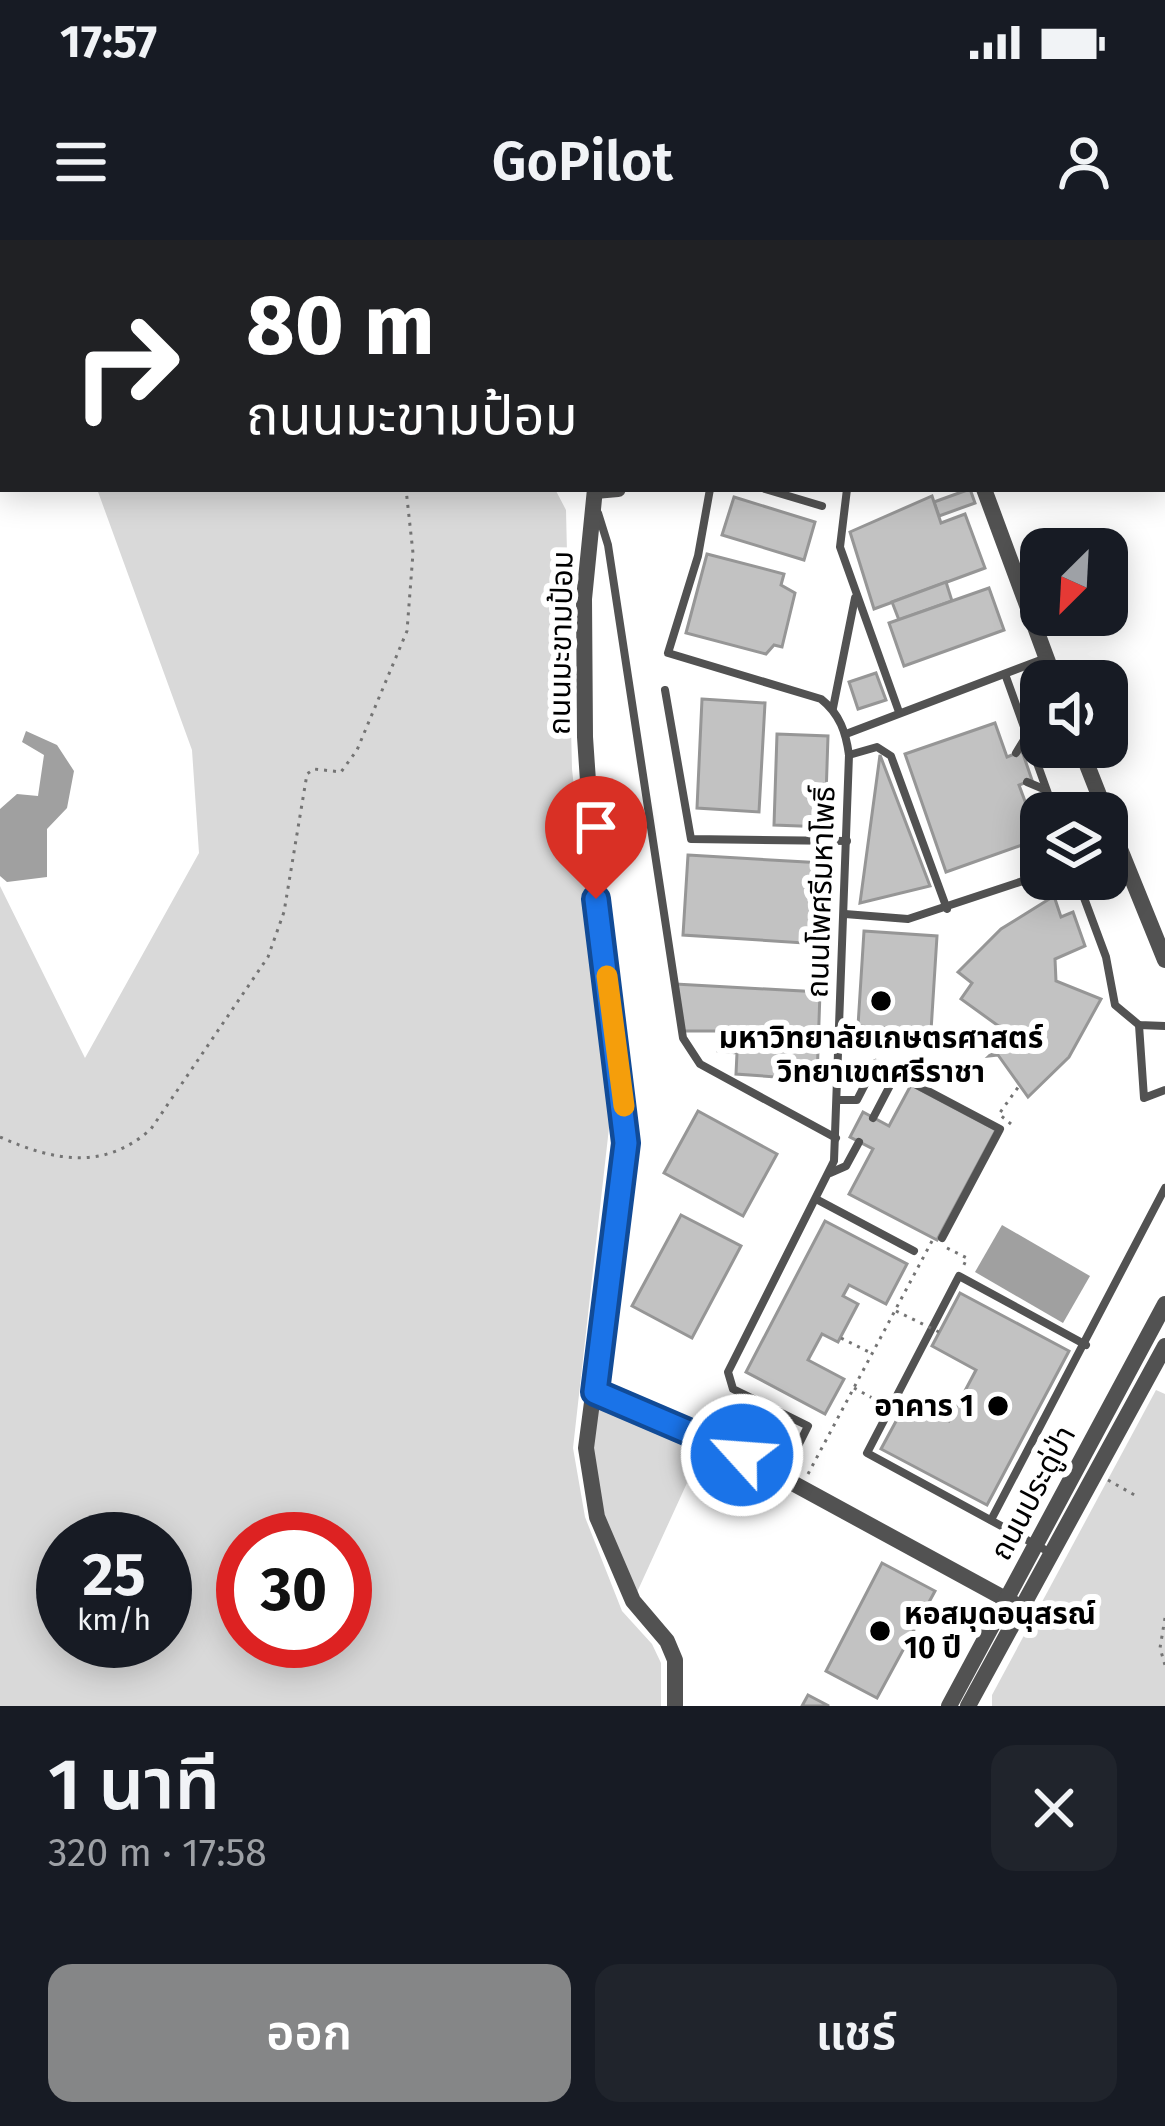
<!DOCTYPE html>
<html lang="th">
<meta charset="utf-8">
<style>
:root{--surface:#171b24;--page:#20242c;--text:#f1f3f6;--muted:#9ea1a6;--accent:#858687}
body{margin:0;font-family:"Fira Sans","Noto Sans Thai",sans-serif;background:var(--page);color:var(--text);height:100vh;display:flex;flex-direction:column;font-size:45px;white-space:nowrap}
*{box-sizing:border-box;margin:0}
p{font-size:39px;color:var(--muted)}
.icon{flex:none;width:66px;height:66px;fill:none;stroke:currentColor;stroke-width:2;stroke-linecap:round;stroke-linejoin:round}
.map{position:relative;height:1466px;overflow:hidden}
.drawer{display:flex;flex-direction:column;background:var(--surface);flex:1}
.drawer>*{flex:none}
.banner{position:absolute;left:0px;top:0px;width:1167px;height:252px;box-shadow:0 6px 30px #0003;background:#202124;color:#fff;overflow:hidden}
.needle{width:78px;rotate:204deg}
.fabs{position:absolute;left:1020px;top:288px;display:grid;gap:24px}
.fabs a{display:grid;place-items:center;width:108px;height:108px;border-radius:24px;background:var(--surface);box-shadow:0 6px 30px #0003;font-size:60px}
.speed{position:absolute;left:36px;top:1272px;display:flex;gap:24px;font-size:60px;font-weight:700;text-align:center}
.speed>*{display:grid;place-content:center;width:156px;height:156px;border-radius:50%;background:var(--surface);box-shadow:0 6px 30px #0003;line-height:1}
.speed small{font-size:30px;font-weight:400}
.speed .limit{border:18px solid #d22;background:#fff;color:#111}
.pin{position:absolute;display:grid;place-items:center;width:102px;height:102px;color:#fff;margin:-123px -51px;border-radius:50% 50% 50% 0;rotate:-45deg;box-shadow:0 0 12px #0007}
.pin .icon{rotate:45deg}
.me{position:absolute;width:132px;margin:-66px;rotate:296deg;stroke-linejoin:round;filter:drop-shadow(0 0 9px #0008)}
.turn{display:flex;align-items:center;gap:42px;height:252px;padding:0 48px;font-size:54px}
.turn .icon{width:156px;height:156px;stroke-width:2.5}
.turn b{display:block;font-size:84px;line-height:102px}
.round{display:grid;place-items:center;flex:none;width:126px;height:126px;border-radius:24px;background:var(--page)}
.head{display:flex;align-items:center;justify-content:space-between;height:204px;padding:0 48px}
h1{font-size:72px;font-weight:600;line-height:90px}
.button{display:flex;gap:24px;margin-top:auto;padding:24px 48px}
.button a{flex:1;height:138px;border-radius:24px;background:var(--accent);color:#fff;font-size:48px;font-weight:600;line-height:138px;text-align:center}
.button a+a{background:var(--page);color:var(--text)}
.status{display:flex;justify-content:space-between;align-items:center;height:84px;padding:0 60px;background:var(--surface);direction:ltr}
.status svg{height:33px;fill:currentColor}
header{display:flex;justify-content:space-between;align-items:center;height:156px;padding:0 48px;background:var(--surface);font-size:54px;font-weight:600}
.map>svg:first-child{display:block}
.green{fill:#d9d9d9;fill-rule:evenodd}
.water{fill:#a0a0a0}
.building{fill:#c2c2c2;stroke:#969696;stroke-width:3}
.lines{fill:none;stroke-linecap:round;stroke-linejoin:round}
.path{stroke:#747474;stroke-width:3;stroke-dasharray:3 6;stroke-linecap:butt}
.lane{stroke:#525252;stroke-width:8}
.street{stroke:#525252;stroke-width:16}
.path-bridge{stroke:#747474;stroke-width:3;stroke-dasharray:3 6;stroke-linecap:butt}
.route-casing{stroke:#114b97;stroke-width:30}
.route{stroke:#1a73e8;stroke-width:21}
.slow{stroke:#f59e0b;stroke-width:21}
.poi-dot{fill:#000;stroke:#fff;stroke-width:4.5}
.labels{text-anchor:middle;dominant-baseline:central;stroke-width:12;stroke-linejoin:round;paint-order:stroke}
.street-label{font-size:30px;fill:#000;stroke:#fff}
.poi-label{font-size:30px;font-weight:bold;fill:#000;stroke:#fff}
</style>
<div class="status"><b>17:57</b><svg viewBox="0 0 49 12"><path d="M0 12V9h3v3zM5 12V6h3v6zM10 12V3h3v9zM15 12V0h3v12zM26 1h20v11H26zM47 4h2v5h-2z"/></svg></div>
<header><svg class="icon" aria-label="menu" viewBox="0 0 24 24"><path d="M4 6h16M4 12h16M4 18h16"/></svg>GoPilot<svg class="icon" aria-label="person" viewBox="0 0 24 24"><circle cx="12" cy="8" r="4"/><path d="M4 21q1-7 8-7t8 7"/></svg></header>
<div class="map">
<svg width="1165" height="1466" viewBox="0 0 1165 1466">
<rect width="100%" height="100%" fill="#fff"/>
<g class="green">
<path d="M 195,0 L 415,0 L 416,3 L 193,3 Z"/>
<path d="M 97,249 L 555,249 L 566,270 L 572,529 L 610,879 L 573,1208 L 585,1277 L 622,1371 L 652,1404 L 661,1423 L 661,1466 L 0,1466 L 0,646 L 85,818 L 199,613 L 192,510 ZM 63,1299 L 165,1299 L 165,1401 L 63,1401 ZM 243,1299 L 345,1299 L 345,1401 L 243,1401 Z"/>
<path d="M 1156,1150 L 1165,1154 L 1165,1466 L 992,1466 L 992,1455 Z"/>
<path d="M 595,1152 L 708,1197 L 633,1361 C 598,1279 580,1243 595,1152 Z"/>
</g>
<g class="water">
<path d="M 26,491 L 57,505 L 74,531 L 67,568 L 47,589 L 47,637 L 7,642 L 0,636 L 0,569 L 17,554 L 38,556 L 44,515 L 22,502 Z"/>
<path d="M 1002,985 L 1090,1036 L 1063,1083 L 975,1032 Z"/>
</g>
<g class="building">
<path d="M 970,249 L 975,263 L 939,276 L 934,262 Z"/>
<path d="M 932,256 L 941,283 L 965,274 L 985,328 L 874,369 L 850,292 Z"/>
<path d="M 734,257 L 815,282 L 804,320 L 722,295 Z"/>
<path d="M 707,314 L 784,334 L 781,345 L 795,353 L 782,407 L 774,405 L 766,414 L 686,393 Z"/>
<path d="M 946,342 L 952,361 L 899,380 L 892,362 Z"/>
<path d="M 989,348 L 1004,390 L 904,426 L 889,383 Z"/>
<path d="M 876,433 L 886,460 L 858,469 L 849,442 Z"/>
<path d="M 702,459 L 765,463 L 759,572 L 697,568 Z"/>
<path d="M 995,483 L 1007,517 L 1022,511 L 1032,540 L 1019,545 L 1039,599 L 946,632 L 905,514 Z"/>
<path d="M 777,494 L 828,496 L 825,587 L 774,585 Z"/>
<path d="M 880,515 L 930,646 L 860,663 Z"/>
<path d="M 688,615 L 823,623 L 819,704 L 683,695 Z"/>
<path d="M 1054,656 L 1061,677 L 1073,672 L 1085,706 L 1055,719 L 1056,741 L 1101,759 L 1069,817 L 1028,857 L 998,815 L 989,816 L 1011,795 L 961,759 L 972,743 L 958,732 L 1001,689 Z"/>
<path d="M 864,691 L 937,696 L 931,791 L 858,786 Z"/>
<path d="M 675,744 L 820,752 L 817,840 L 736,834 L 737,813 L 718,811 L 719,791 L 682,791 Z"/>
<path d="M 911,845 L 996,890 L 937,1000 L 849,954 L 873,909 L 850,897 L 863,872 L 889,886 Z"/>
<path d="M 698,871 L 777,914 L 743,976 L 664,933 Z"/>
<path d="M 681,975 L 741,1006 L 692,1098 L 632,1066 Z"/>
<path d="M 825,981 L 907,1024 L 886,1064 L 849,1045 L 843,1056 L 858,1064 L 838,1102 L 822,1094 L 808,1120 L 844,1139 L 825,1174 L 746,1132 Z"/>
<path d="M 960,1053 L 1069,1111 L 987,1265 L 881,1209 L 908,1159 L 949,1181 L 976,1130 L 932,1106 Z"/>
<path d="M 882,1323 L 935,1351 L 877,1458 L 826,1431 Z"/>
<path d="M 808,1455 L 829,1466 L 802,1466 Z"/>
</g>
<g class="lines">
<g class="path">
<path d="M 503,0 L 505,3"/>
<path d="M 381,3 L 382,0"/>
<path d="M 1011,884 L 999,874 L 1019,846"/>
<path d="M 0,897 C 54,921 104,931 151,889 L 268,717 L 284,672 L 307,534 L 314,529 L 341,532 L 357,510 L 407,391 L 413,313 L 406,249"/>
<path d="M 947,1008 L 967,1018 L 963,1027"/>
<path d="M 841,1098 L 871,1113"/>
<path d="M 1045,1198 L 1068,1211"/>
<path d="M 808,1234 L 932,1001"/>
<path d="M 1108,1240 L 1138,1257"/>
<path d="M 1165,1378 L 1160,1408 L 1165,1425"/>
</g>
<g class="lane">
<path d="M 801,0 L 802,3"/>
<path d="M 834,0 L 835,3"/>
<path d="M 1164,63 L 1165,61"/>
<path d="M 1164,126 L 1165,127"/>
<path d="M 710,249 L 698,316 L 668,413 L 821,459 C 840,474 846,493 849,515 L 834,921 L 728,1132 L 733,1149 L 808,1186 L 783,1236"/>
<path d="M 765,249 L 822,266"/>
<path d="M 847,249 L 840,307 L 899,472"/>
<path d="M 598,273 L 608,305 L 683,798 L 700,824 L 836,898"/>
<path d="M 1005,434 L 1055,573"/>
<path d="M 665,450 L 691,599 L 847,601"/>
<path d="M 833,468 L 855,358"/>
<path d="M 846,494 L 1046,418"/>
<path d="M 1016,513 L 1027,495"/>
<path d="M 849,515 L 877,507 L 891,516 L 947,669"/>
<path d="M 1027,542 L 1046,550"/>
<path d="M 1077,639 L 1106,717 L 1115,765 L 1139,785 L 1165,786"/>
<path d="M 845,674 L 908,679 L 1041,635"/>
<path d="M 1139,785 L 1144,858 L 1165,850"/>
<path d="M 896,834 L 1000,889 L 942,998"/>
<path d="M 837,860 L 857,860 L 876,823 L 896,834 L 873,878"/>
<path d="M 830,933 L 846,926 L 859,902"/>
<path d="M 816,959 L 914,1011"/>
<path d="M 991,1280 L 1165,948"/>
<path d="M 1051,1313 L 867,1213 L 959,1036 L 1086,1105"/>
</g>
<g class="street">
<path d="M 592,0 L 592,3"/>
<path d="M 887,0 L 888,3"/>
<path d="M 1085,0 L 1091,3"/>
<path d="M 1164,43 L 1165,43"/>
<path d="M 0,203 L 3,209"/>
<path d="M 595,249 L 584,359 L 585,497 L 596,659 L 626,903 L 586,1208 L 597,1277 L 633,1361 L 667,1401 L 675,1420 L 675,1466"/>
<path d="M 984,249 L 1055,441"/>
<path d="M 595,251 L 618,249"/>
<path d="M 1080,507 L 1106,573"/>
<path d="M 1107,577 L 1165,720"/>
<path d="M 595,1152 L 708,1197 L 1022,1368"/>
<path d="M 949,1466 L 1165,1064"/>
<path d="M 968,1466 L 1165,1106"/>
</g>
<g class="path-bridge">
<path d="M 896,1071 L 939,1092"/>
<path d="M 854,1148 L 900,1173"/>
</g>
</g>
<g class="lines">
<defs>
<path id="route" d="M 596,659 L 626,903 L 595,1152 L 742,1215"/>
</defs>
<use href="#route" class="route-casing"/>
<use href="#route" class="route"/>
<path class="slow" d="M 607,736 L 624,866"/>
</g>
<g class="poi-dot">
<circle cx="881" cy="761" r="12"/>
<circle cx="998" cy="1166" r="12"/>
<circle cx="880" cy="1391" r="12"/>
</g>
<g class="labels">
<g class="street-label">
<text transform="translate(561 403) rotate(-89)">ถนนมะขามป้อม</text>
<text transform="translate(821 652) rotate(-88)">ถนนโพศรีมหาโพธิ์</text>
<text transform="translate(1033 1253) rotate(-62)">ถนนประดู่ป่า</text>
</g>
<g class="poi-label">
<text x="881" y="798">มหาวิทยาลัยเกษตรศาสตร์<tspan x="881" dy="34">วิทยาเขตศรีราชา</tspan></text>
<text x="974" y="1166" text-anchor="end">อาคาร 1</text>
<text x="904" y="1374" text-anchor="start">หอสมุดอนุสรณ์<tspan x="904" dy="34">10 ปี</tspan></text>
</g>
</g>
</svg>
<div class="fabs">
<a><svg class="needle" viewBox="-14 -14 28 28"><path d="M0-13l5 13h-10z" fill="#e53935"/><path d="M0 13l5-13h-10z" fill="#9ea1a6"/></svg></a>
<a><svg class="icon" aria-label="sound" viewBox="0 0 24 24"><path d="M4 9h4l5-4v14l-5-4H4zM17 9q2 3 0 6"/></svg></a>
<a><svg class="icon" aria-label="layers" viewBox="0 0 24 24"><path d="M12 4l9 5-9 5-9-5zM3 14l9 5 9-5"/></svg></a>
</div>
<div class="speed"><div>25<small>km/h</small></div><div class="limit">30</div></div>
<div class="pin" style="left:596px;top:659px;background:#d93025"><svg class="icon" aria-label="arrive" viewBox="0 0 24 24"><path d="M6 21V4h12l-3 4 3 4H6"/></svg></div>
<svg class="me" style="left:742px;top:1215px" viewBox="-20 -20 40 40"><circle r="17" fill="#1a73e8" stroke="#fff" stroke-width="3"/><path d="M0-11L8 9 0 5-8 9z" fill="#fff"/></svg>
<div class="banner">
<div class="turn"><svg class="icon" aria-label="right" viewBox="0 0 24 24"><path d="M7 20v-9h11M14 6l5 5-5 5"/></svg><div><b>80 m</b>ถนนมะขามป้อม</div></div>
</div>
</div>
<section class="drawer">
<div class="head"><div><h1>1 นาที</h1><p>320 m · 17:58</p></div><a class="round"><svg class="icon" aria-label="close" viewBox="0 0 24 24"><path d="M6 6l12 12M18 6L6 18"/></svg></a></div>
<div class="button"><a>ออก</a><a>แชร์</a></div>
</section>
